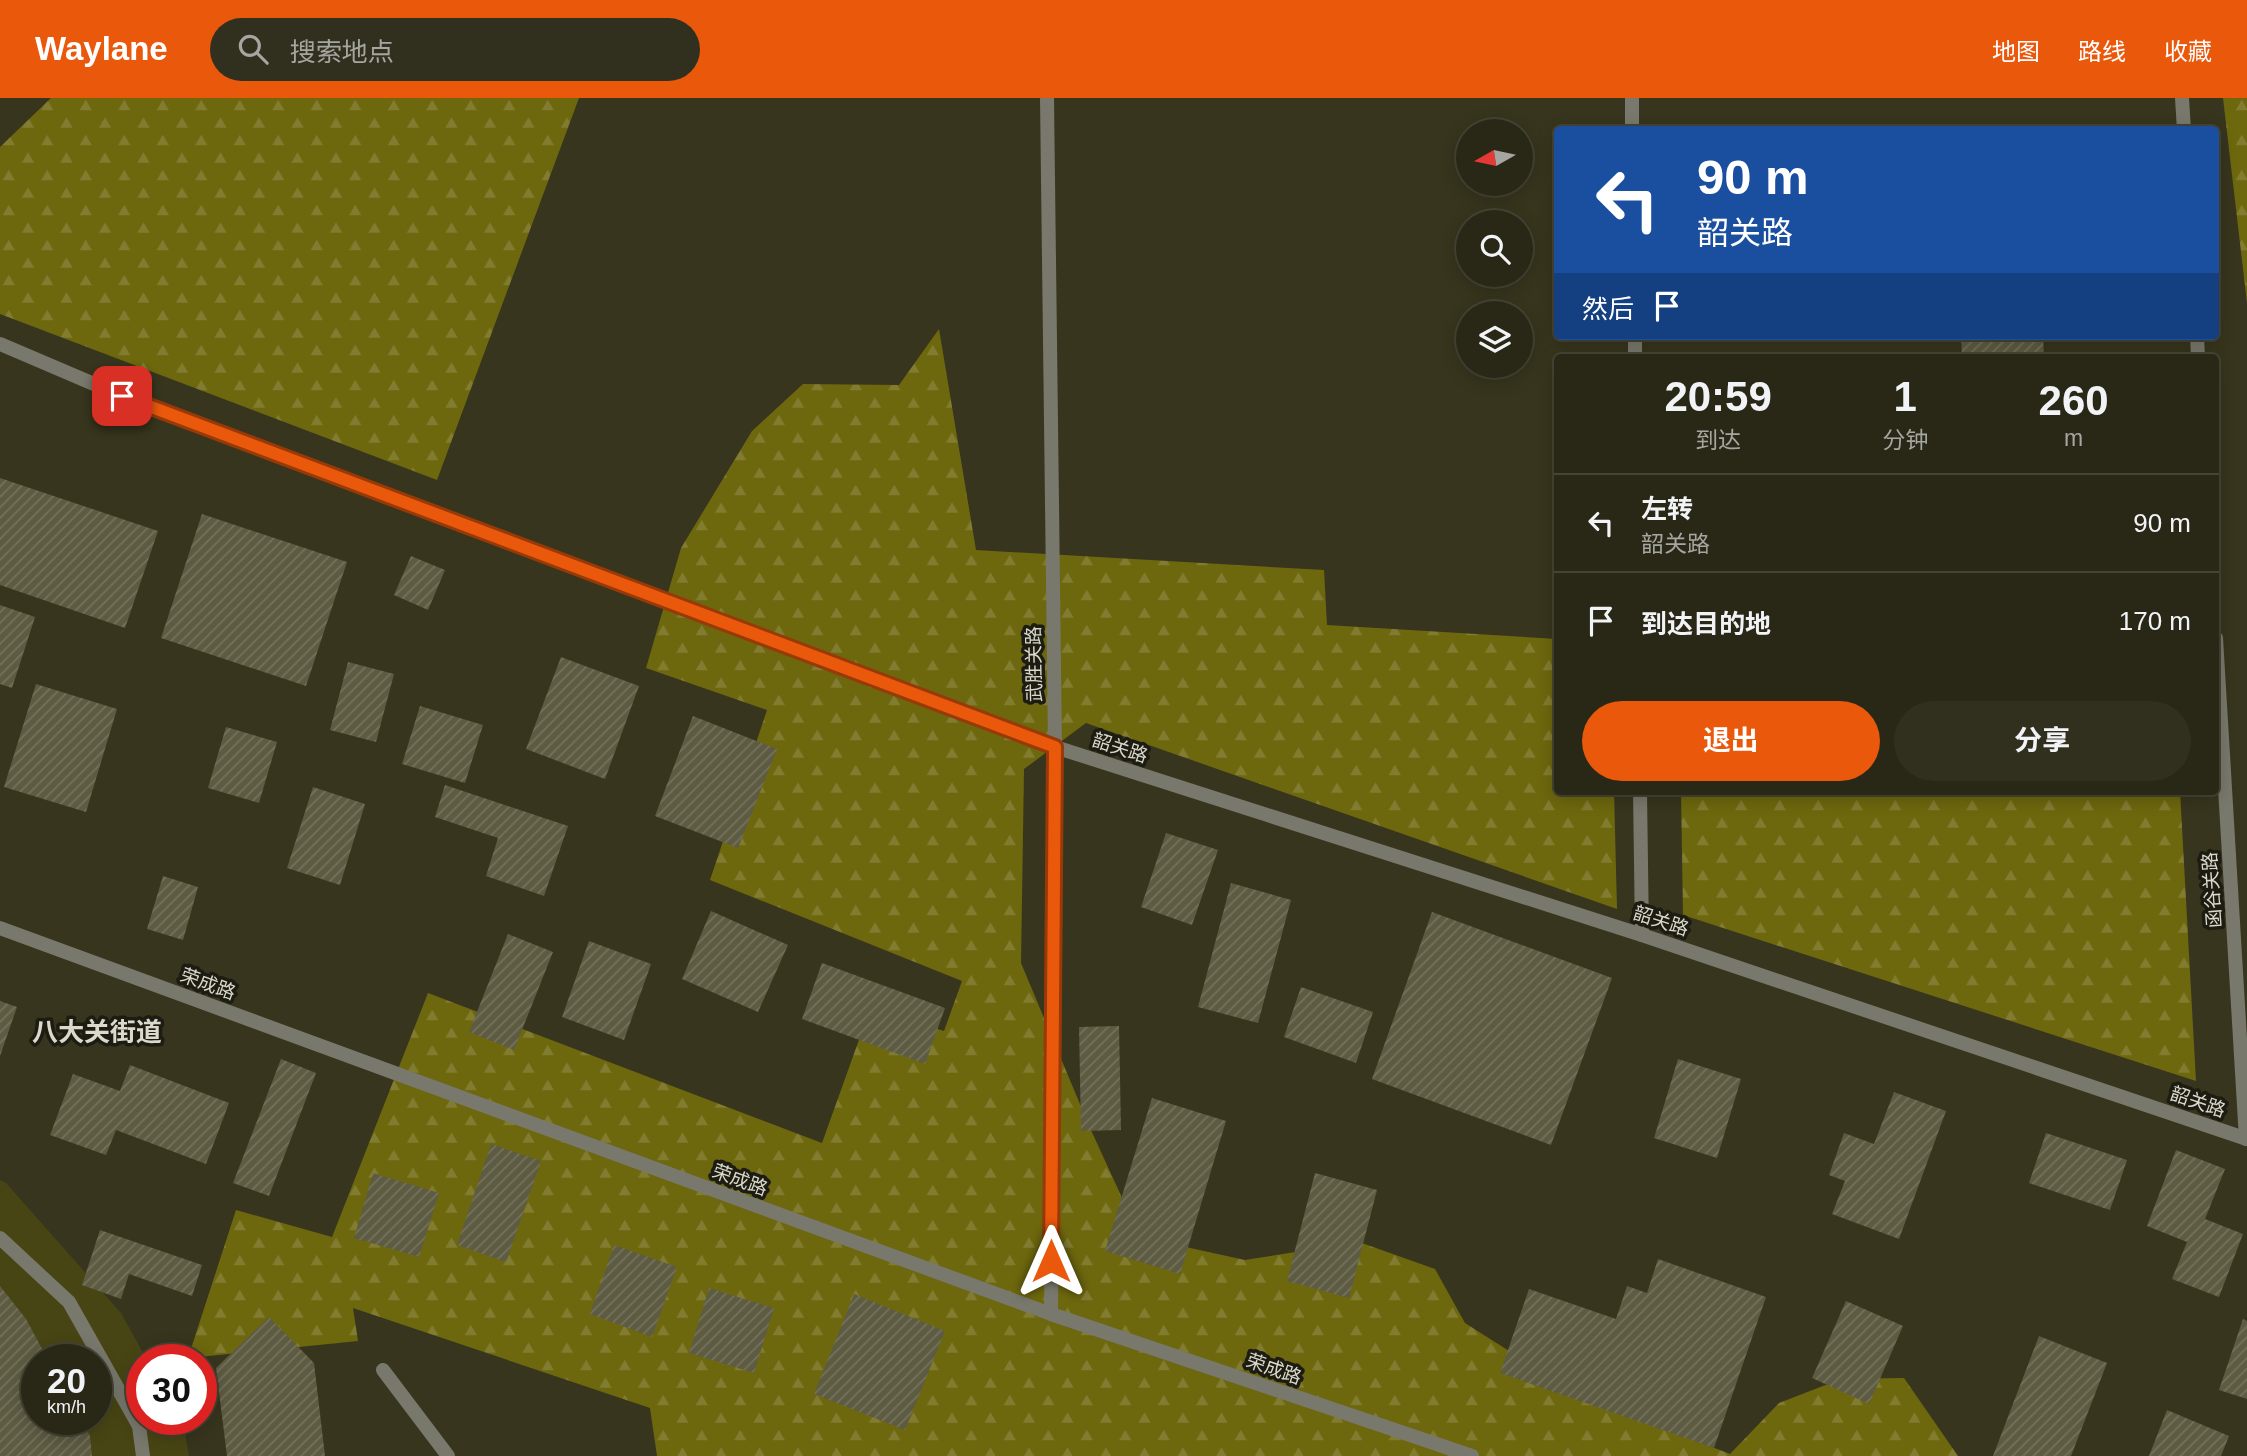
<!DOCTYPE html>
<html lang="zh">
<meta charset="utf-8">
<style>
:root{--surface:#292816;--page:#31301f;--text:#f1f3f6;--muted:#a5a6a1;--line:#454435;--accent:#ea580c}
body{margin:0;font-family:Helvetica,"Noto Sans SC",sans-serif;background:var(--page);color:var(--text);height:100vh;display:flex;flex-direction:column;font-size:26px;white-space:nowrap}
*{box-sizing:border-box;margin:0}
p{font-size:23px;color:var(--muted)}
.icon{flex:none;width:38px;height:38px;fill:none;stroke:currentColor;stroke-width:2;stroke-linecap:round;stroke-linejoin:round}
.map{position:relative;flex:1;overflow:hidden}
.drawer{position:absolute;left:1554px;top:256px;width:665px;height:441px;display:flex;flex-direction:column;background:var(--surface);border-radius:7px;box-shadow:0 4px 18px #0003,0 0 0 2px var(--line)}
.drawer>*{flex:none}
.hud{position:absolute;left:1554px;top:28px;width:665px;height:214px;border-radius:7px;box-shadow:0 4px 18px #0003,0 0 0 2px var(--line);background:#1a4fa0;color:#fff;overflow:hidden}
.needle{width:46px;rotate:261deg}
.fabs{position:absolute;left:1456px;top:21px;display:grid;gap:14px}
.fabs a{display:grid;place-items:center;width:77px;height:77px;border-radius:50%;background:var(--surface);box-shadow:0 4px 18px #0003,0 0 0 2px var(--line);font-size:35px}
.speed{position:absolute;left:21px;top:1246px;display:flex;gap:14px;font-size:35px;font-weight:700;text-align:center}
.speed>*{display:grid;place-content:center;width:91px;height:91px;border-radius:50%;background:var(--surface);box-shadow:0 4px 18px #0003,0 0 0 2px var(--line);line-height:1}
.speed small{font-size:18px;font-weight:400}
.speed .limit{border:10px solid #d22;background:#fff;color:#111}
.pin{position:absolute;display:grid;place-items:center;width:60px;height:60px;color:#fff;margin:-30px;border-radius:14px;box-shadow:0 4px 10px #0006}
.me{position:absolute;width:77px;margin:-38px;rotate:0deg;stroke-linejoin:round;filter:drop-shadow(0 0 5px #0008)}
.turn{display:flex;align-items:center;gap:24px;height:147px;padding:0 28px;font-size:32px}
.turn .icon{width:91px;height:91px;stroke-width:2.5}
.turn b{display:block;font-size:49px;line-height:60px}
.then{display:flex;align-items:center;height:66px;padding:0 28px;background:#0003;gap:14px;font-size:26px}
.eta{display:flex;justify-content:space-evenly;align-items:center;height:119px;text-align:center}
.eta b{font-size:42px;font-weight:700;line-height:49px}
.button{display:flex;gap:14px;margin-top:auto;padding:14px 28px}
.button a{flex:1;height:80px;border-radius:42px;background:var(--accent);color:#fff;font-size:28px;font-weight:700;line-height:80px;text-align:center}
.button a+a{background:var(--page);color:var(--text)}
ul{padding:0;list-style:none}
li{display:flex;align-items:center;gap:21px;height:98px;padding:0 28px;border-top:2px solid var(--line)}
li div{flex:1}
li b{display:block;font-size:26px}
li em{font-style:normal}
header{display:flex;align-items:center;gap:42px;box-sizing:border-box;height:98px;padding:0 35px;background:var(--accent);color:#fff}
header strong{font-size:33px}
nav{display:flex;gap:38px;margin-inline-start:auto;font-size:24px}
.search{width:490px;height:63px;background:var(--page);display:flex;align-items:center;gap:18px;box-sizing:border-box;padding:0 24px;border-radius:38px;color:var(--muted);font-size:26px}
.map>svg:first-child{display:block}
.forest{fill:url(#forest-firs)}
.pitch{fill:#484514;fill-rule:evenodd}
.building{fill:url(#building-hatch)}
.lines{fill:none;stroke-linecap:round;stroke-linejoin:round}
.street{stroke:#78786c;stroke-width:14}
.route-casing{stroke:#983908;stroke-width:18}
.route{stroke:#ea580c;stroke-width:12}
.labels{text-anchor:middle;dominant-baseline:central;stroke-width:7;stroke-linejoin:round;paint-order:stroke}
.street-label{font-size:19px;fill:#dad9cb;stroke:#1d1c12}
.district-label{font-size:26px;font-weight:bold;fill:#dad9cb;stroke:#1d1c12}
</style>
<header>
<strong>Waylane</strong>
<div class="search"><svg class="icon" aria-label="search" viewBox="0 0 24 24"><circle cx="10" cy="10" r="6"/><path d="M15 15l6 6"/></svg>搜索地点</div>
<nav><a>地图</a><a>路线</a><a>收藏</a></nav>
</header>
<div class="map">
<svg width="2247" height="1358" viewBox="0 0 2247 1358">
<defs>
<pattern id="forest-firs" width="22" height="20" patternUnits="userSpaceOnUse" patternTransform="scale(1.75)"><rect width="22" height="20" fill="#6d670e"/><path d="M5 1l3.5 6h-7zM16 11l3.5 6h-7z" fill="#817c30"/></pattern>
<pattern id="building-hatch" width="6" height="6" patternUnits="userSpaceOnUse" patternTransform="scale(1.75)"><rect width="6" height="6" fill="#5d5b42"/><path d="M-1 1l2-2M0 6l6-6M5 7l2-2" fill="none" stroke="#74725c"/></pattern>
</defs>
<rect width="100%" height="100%" fill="#37351d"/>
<g class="forest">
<path d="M 51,0 L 579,0 L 437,382 L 0,216 L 0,49 Z"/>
<path d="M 2223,0 L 2247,0 L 2247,205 Z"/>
<path d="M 939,231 L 976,452 L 1324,472 L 1327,527 L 1557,541 L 1558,693 L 1614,693 L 1617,811 L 1086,625 L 1024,671 L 1021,865 L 1090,1030 L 1140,1139 L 1245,1162 L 1359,1144 L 1435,1171 L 1465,1225 L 1578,1297 L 1730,1356 L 1779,1305 L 1841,1281 L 1904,1280 L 1958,1358 L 657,1358 L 650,1310 L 353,1210 L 358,1243 L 188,1260 L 236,1112 L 332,1139 L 428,895 L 822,1045 L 870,911 L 944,933 L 962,883 L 710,782 L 767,612 L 646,570 L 681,450 L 752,333 L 803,286 L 899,287 Z"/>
<path d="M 1681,693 L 2180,693 L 2196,983 L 1683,817 Z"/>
</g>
<path class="pitch" d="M 0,1082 L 6,1085 L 121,1215 L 147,1262 L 142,1262 L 142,1321 L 180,1321 L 184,1329 L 189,1358 L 0,1358 ZM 37,1262 L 96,1262 L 96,1321 L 37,1321 Z"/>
<g class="building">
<path d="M 1961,238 L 2043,238 L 2044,259 L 1962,259 Z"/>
<path d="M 0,380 L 158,433 L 125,530 L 0,487 Z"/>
<path d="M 202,416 L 347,464 L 306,588 L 161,540 Z"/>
<path d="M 411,458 L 445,472 L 428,512 L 394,497 Z"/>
<path d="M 0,507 L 35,519 L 12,590 L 0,586 Z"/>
<path d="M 561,559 L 639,588 L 605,681 L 526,651 Z"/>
<path d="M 348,564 L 394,576 L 376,644 L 330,632 Z"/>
<path d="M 36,586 L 117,611 L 86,714 L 4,689 Z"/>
<path d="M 420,608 L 483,627 L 465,685 L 402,666 Z"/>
<path d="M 693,618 L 777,651 L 738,750 L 655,718 Z"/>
<path d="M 226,629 L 277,644 L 259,705 L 208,690 Z"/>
<path d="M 445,687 L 568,728 L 544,798 L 486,778 L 498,740 L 435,719 Z"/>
<path d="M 313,689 L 365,706 L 340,787 L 287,770 Z"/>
<path d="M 1166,735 L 1218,752 L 1192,827 L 1141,809 Z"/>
<path d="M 163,778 L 198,789 L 183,842 L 147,831 Z"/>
<path d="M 1231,785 L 1291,802 L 1258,925 L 1198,909 Z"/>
<path d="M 711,813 L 788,847 L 758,914 L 682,881 Z"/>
<path d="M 1432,814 L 1612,880 L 1551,1047 L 1372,981 Z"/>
<path d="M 508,836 L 553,854 L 514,952 L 469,934 Z"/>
<path d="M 589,843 L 651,866 L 624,942 L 562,919 Z"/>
<path d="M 822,865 L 945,910 L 925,966 L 802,921 Z"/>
<path d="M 1301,889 L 1373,914 L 1356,965 L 1284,939 Z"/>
<path d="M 0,903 L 17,909 L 0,958 Z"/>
<path d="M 1119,928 L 1121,1032 L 1081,1033 L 1079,929 Z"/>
<path d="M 281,961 L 316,975 L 269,1098 L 233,1085 Z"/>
<path d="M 1678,961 L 1741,981 L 1717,1060 L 1654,1040 Z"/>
<path d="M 130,967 L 229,1005 L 206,1066 L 116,1032 L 106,1057 L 50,1037 L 73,976 L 120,993 Z"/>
<path d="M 1894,994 L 1946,1013 L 1899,1141 L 1832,1116 L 1845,1083 L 1829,1077 L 1844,1035 L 1874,1046 Z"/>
<path d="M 1152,1000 L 1226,1023 L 1180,1176 L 1105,1153 Z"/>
<path d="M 2046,1035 L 2127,1062 L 2110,1112 L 2029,1085 Z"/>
<path d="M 491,1046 L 541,1063 L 506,1164 L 457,1147 Z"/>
<path d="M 2176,1052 L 2225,1071 L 2205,1121 L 2243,1136 L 2219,1199 L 2172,1181 L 2187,1144 L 2147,1128 Z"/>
<path d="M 373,1075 L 439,1095 L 419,1159 L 354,1140 Z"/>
<path d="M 1315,1075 L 1377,1092 L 1349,1200 L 1287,1183 Z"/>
<path d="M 100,1132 L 202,1167 L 192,1198 L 129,1176 L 121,1201 L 82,1187 Z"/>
<path d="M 614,1147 L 677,1169 L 652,1239 L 590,1216 Z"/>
<path d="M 1658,1161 L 1766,1199 L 1714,1350 L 1500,1275 L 1529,1191 L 1616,1221 L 1627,1188 L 1647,1195 Z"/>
<path d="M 0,1188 L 26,1221 L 48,1262 L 37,1262 L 37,1321 L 81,1321 L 90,1338 L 92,1358 L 0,1358 Z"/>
<path d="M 709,1190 L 774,1210 L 754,1275 L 689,1255 Z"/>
<path d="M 854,1196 L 945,1233 L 905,1332 L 814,1296 Z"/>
<path d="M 1846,1203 L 1903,1228 L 1869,1306 L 1812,1280 Z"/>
<path d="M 269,1219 L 314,1265 L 325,1358 L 227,1358 L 216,1270 Z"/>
<path d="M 2243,1221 L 2247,1223 L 2247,1301 L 2219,1292 Z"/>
<path d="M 2039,1238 L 2107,1265 L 2071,1358 L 1993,1358 Z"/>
<path d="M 2167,1312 L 2229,1338 L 2221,1358 L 2149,1358 Z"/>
</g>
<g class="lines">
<g class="street">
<path d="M 1047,0 L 1055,649 L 1051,1216"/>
<path d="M 1632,0 L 1632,32"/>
<path d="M 2182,0 L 2184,32"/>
<path d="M 1635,238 L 1635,259"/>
<path d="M 2197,238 L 2198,259"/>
<path d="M 0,246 L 122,298 L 1055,649 L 1642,837 L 2247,1041"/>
<path d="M 2216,540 L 2246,1041"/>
<path d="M 1640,693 L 1642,837"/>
<path d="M 0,830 L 1051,1216 L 1472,1358"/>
<path d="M 0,1140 L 69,1204 L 139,1328 L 143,1358"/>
<path d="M 383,1272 L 448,1358"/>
</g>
</g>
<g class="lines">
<defs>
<path id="route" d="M 122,298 L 1055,649 L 1051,1163"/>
</defs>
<use href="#route" class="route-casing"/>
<use href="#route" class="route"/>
</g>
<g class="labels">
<g class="street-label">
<text transform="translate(1034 566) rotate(-91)">武胜关路</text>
<text transform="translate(1120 650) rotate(18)">韶关路</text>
<text transform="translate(2212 792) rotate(-94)">函谷关路</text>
<text transform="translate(1661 823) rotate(18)">韶关路</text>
<text transform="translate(208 886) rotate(20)">荣成路</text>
<text transform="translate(2198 1004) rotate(19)">韶关路</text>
<text transform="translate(740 1082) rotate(20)">荣成路</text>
<text transform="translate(1274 1271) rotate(19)">荣成路</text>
</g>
<g class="district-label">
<text x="97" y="934">八大关街道</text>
</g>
</g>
</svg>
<div class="fabs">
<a><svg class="needle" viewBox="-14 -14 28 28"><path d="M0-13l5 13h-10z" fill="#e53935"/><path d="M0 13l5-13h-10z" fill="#a5a6a1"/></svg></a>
<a><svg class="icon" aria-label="search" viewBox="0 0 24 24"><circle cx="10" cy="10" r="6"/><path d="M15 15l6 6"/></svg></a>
<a><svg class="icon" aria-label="layers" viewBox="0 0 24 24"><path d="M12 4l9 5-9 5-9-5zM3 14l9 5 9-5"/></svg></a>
</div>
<div class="speed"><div>20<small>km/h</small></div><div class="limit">30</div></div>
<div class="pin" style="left:122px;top:298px;background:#d93025"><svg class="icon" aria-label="arrive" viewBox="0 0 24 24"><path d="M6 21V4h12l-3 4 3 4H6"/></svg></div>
<svg class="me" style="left:1051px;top:1163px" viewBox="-20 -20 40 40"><path d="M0-17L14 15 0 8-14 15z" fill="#ea580c" stroke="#fff" stroke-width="4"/></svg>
<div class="hud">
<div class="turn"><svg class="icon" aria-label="left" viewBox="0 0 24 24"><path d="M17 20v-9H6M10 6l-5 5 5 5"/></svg><div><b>90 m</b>韶关路</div></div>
<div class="then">然后<svg class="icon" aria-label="arrive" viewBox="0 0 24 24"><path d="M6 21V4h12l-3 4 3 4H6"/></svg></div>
</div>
<section class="drawer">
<div class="eta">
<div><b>20:59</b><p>到达</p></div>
<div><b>1</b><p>分钟</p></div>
<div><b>260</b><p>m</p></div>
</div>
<ul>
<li><svg class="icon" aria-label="left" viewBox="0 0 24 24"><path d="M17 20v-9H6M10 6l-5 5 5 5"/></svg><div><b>左转</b><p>韶关路</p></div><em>90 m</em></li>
<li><svg class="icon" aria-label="arrive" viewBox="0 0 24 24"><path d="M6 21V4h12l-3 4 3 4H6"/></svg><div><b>到达目的地</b></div><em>170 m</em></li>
</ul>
<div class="button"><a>退出</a><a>分享</a></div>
</section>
</div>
